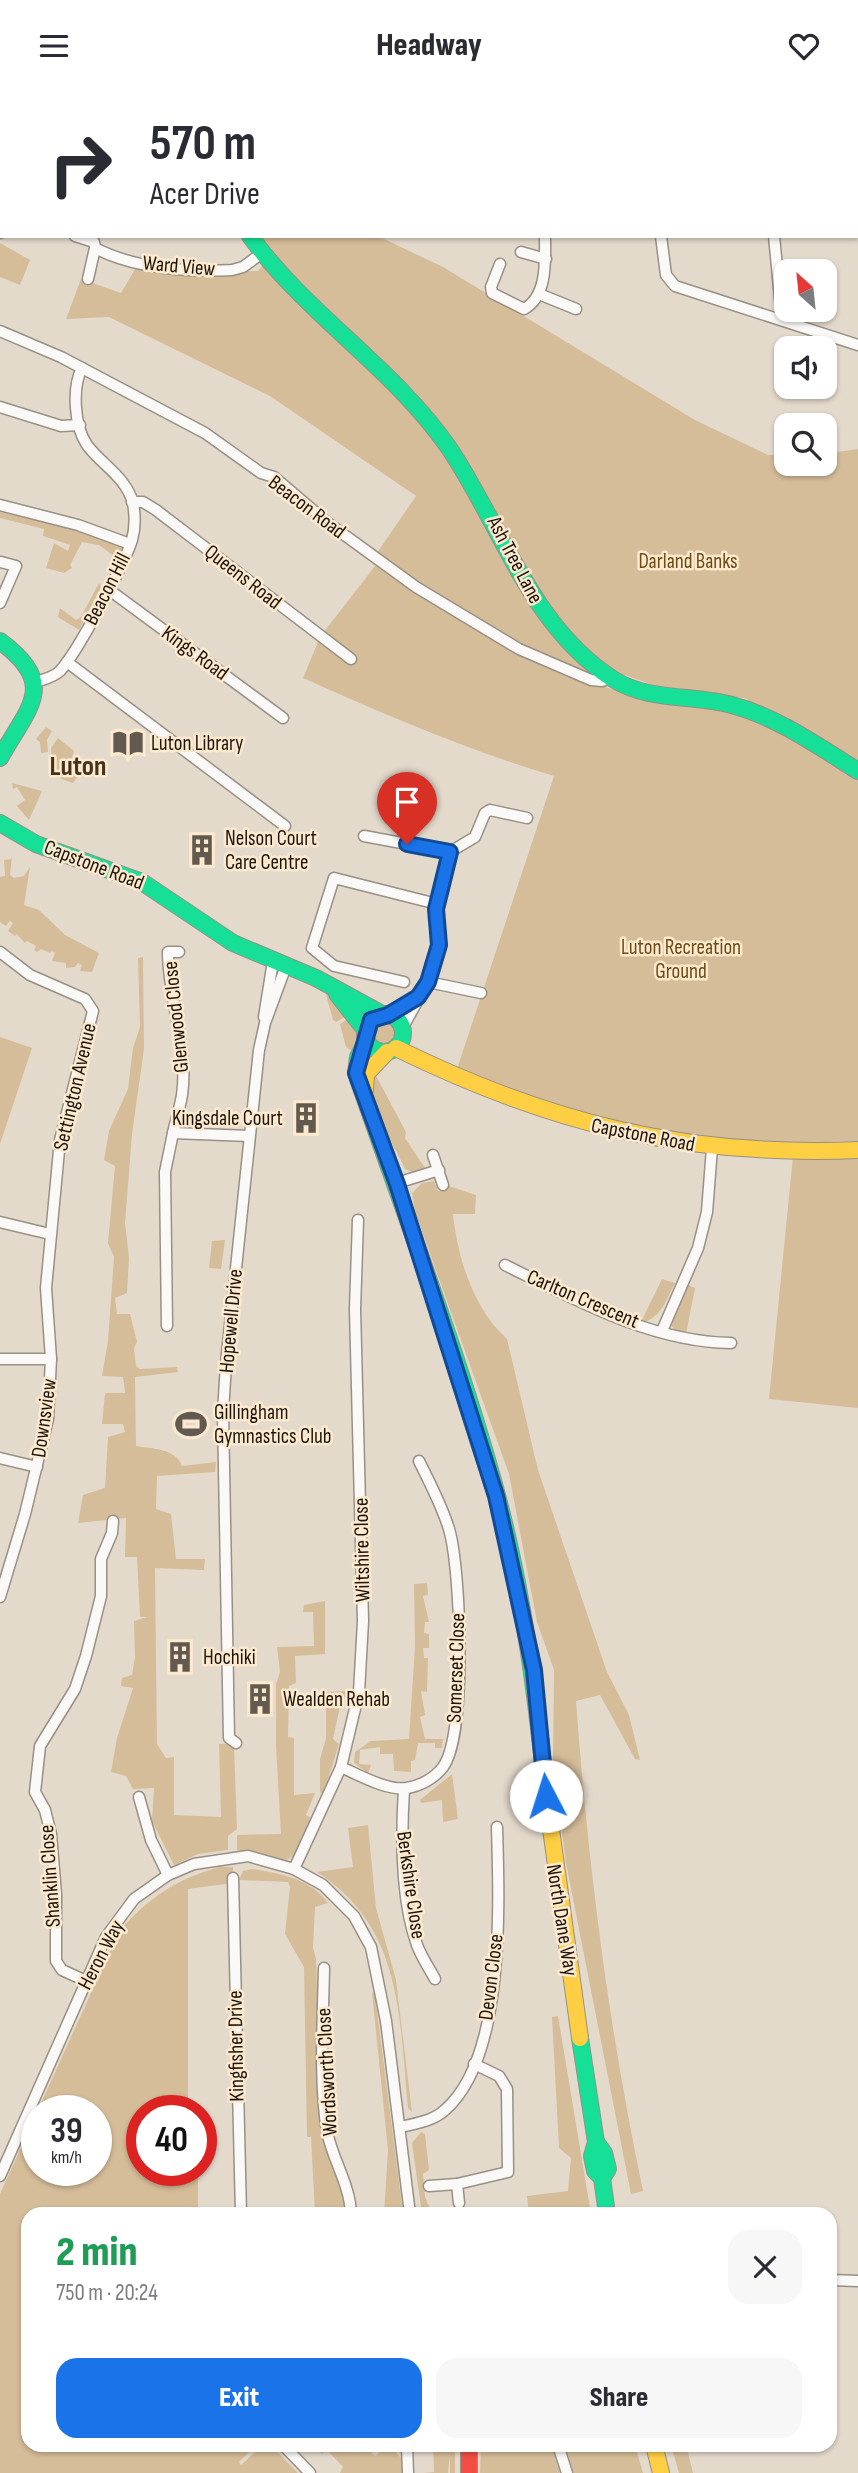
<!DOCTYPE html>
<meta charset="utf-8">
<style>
:root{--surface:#fff;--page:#f7f7f7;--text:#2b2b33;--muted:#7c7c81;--accent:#1a73e8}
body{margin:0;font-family:"Sofia Sans Condensed",sans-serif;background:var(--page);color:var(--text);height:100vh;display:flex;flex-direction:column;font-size:26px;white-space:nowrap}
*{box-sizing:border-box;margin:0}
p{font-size:23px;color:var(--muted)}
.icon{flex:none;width:38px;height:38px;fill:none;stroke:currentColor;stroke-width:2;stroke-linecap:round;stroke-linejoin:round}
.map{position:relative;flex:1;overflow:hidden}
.panel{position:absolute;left:21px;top:2116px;width:816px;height:245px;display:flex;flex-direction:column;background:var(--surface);border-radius:21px;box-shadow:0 2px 5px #0004}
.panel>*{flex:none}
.banner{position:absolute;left:0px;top:0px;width:859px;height:147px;box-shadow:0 2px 5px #0004;background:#fff;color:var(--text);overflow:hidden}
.needle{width:46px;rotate:333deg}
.buttons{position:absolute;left:774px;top:168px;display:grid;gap:14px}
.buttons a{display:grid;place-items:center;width:63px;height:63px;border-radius:14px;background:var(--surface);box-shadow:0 2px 5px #0004;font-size:35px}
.speed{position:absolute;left:21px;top:2004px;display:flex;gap:14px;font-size:35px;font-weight:700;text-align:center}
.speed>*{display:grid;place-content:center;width:91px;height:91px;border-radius:50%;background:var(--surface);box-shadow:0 2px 5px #0004;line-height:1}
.speed small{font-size:18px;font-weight:400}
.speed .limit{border:10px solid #d22;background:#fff;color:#111}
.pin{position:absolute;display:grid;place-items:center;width:60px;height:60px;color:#fff;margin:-72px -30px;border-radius:50% 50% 50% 0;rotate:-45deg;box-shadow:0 0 7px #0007}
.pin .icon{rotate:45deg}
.me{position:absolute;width:77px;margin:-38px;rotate:355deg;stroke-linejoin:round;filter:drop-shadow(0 0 5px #0008)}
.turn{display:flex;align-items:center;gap:24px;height:147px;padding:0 35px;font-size:32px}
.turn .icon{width:91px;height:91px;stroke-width:2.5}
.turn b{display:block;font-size:49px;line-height:60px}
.round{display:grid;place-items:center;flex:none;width:74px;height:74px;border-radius:21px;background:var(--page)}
.headline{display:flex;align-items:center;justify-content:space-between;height:119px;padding:0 35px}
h1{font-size:42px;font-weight:800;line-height:52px;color:#1e9e55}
.button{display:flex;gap:14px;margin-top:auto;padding:14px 35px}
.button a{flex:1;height:80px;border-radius:21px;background:var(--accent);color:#fff;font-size:28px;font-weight:800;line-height:80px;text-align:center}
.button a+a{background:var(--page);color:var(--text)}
header{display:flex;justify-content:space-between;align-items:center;height:91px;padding:0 35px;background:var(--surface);font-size:32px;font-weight:800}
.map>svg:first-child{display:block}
.green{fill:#d6bd99;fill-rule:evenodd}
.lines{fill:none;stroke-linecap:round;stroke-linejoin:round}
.street-casing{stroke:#979085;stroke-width:13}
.fast-casing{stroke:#979085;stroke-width:18}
.slow-casing{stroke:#979085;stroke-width:18}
.jam-casing{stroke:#979085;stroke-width:18}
.street{stroke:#fbf9f7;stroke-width:10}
.fast{stroke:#16e098;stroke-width:16}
.slow{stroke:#ffcf43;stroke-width:16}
.jam{stroke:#f24e42;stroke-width:16}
.route-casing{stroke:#114b97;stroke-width:18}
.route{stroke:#1a73e8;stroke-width:12}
.labels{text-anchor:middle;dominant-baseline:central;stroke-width:5;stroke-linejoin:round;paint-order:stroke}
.street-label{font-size:21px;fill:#1c150c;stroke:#fde9ce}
.park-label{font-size:21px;fill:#6c4b14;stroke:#fde9ce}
.poi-label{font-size:21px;fill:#1c150c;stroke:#fde9ce;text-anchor:start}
.district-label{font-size:28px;font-weight:bold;fill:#44341e;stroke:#fde9ce}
</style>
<header><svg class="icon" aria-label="menu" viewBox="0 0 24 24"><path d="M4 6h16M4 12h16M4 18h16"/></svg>Headway<svg class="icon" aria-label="heart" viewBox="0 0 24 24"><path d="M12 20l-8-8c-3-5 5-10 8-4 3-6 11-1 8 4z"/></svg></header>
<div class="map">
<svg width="858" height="2382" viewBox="0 0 858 2382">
<rect width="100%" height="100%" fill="#e4dacc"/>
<g class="green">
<rect x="7" y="0" width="178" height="2"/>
<path d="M 258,145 L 382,147 L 443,176 L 695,329 L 768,364 L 786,364 L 786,373 L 824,373 L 824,363 L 858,358 L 858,670 L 744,607 L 676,602 L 622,583 L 577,554 L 540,509 L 489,407 L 464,367 L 447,355 L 536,524 L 608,597 L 726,620 L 774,638 L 858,687 L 858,1050 C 766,1053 676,1052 586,1030 C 543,1019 499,995 457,978 L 554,685 C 467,659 386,624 303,587 L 320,546 L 382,466 L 377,462 L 416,405 L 270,305 L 109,226 L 66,228 L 81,188 L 121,202 L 135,178 L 258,180 L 263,174 L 287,180 Z"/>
<path d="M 0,152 L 30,169 L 20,194 L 0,186 Z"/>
<path d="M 0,421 L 74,437 L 123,457 L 107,485 L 115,466 L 99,454 L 82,451 L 70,474 L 72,477 L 64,482 L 46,477 L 54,452 L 68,460 L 70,454 L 43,445 L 44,438 L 0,427 Z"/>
<path d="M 99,492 L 101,496 L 79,539 L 58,526 L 60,517 L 76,529 L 81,526 Z"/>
<path d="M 46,636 L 52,640 L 47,649 L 48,661 L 41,662 L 40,651 L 36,648 Z"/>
<path d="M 58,647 L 74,660 L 69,676 L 80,682 L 73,692 L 53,685 L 51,657 Z"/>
<path d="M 12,692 L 42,700 L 29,729 L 17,715 L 25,709 L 17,696 L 13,698 Z"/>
<path d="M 12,765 L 10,784 L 14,787 L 24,785 L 30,776 L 24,814 L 39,819 L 65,844 L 99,862 L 92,881 L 80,880 L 82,874 L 78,872 L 75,876 L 66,877 L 66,872 L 52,870 L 55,862 L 52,860 L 50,862 L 41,858 L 37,861 L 34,859 L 36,855 L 27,850 L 25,852 L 17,843 L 15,845 L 8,840 L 13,832 L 10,830 L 6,835 L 0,831 L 0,786 L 5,785 L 4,769 L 11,768 Z"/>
<path d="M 143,866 L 144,958 L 132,1043 L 125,1132 L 129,1167 L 127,1202 L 115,1207 L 117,1223 L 130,1223 L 137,1251 L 134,1257 L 136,1275 L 140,1278 L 177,1276 L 178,1281 L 135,1286 L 136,1355 C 152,1358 176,1357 182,1375 L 216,1371 L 215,1381 L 157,1385 L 156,1418 L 171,1423 L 176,1468 L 205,1468 L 204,1479 L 155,1477 L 157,1653 L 166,1667 L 174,1666 L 174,1724 L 221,1726 L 219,1653 L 234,1653 L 237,1738 L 228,1745 L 228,1759 L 198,1763 L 174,1774 L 152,1730 L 154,1697 L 133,1698 L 126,1685 L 111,1681 L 117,1647 L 133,1597 L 121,1595 L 122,1587 L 132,1584 L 135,1566 L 134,1530 L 147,1526 L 140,1526 L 137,1466 L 125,1466 L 126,1427 L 78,1432 L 83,1404 L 105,1397 L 108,1346 L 125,1341 L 123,1333 L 102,1333 L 105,1302 L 125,1302 L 123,1286 L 102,1285 L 108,1250 L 114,1166 L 108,1152 L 115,1075 L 104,1069 L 109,1040 L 128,998 L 133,957 L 140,936 L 138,867 Z"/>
<path d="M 325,900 L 333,905 L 347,925 L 336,931 L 333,929 Z"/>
<path d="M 349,927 L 360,950 L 358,964 L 346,956 L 340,933 Z"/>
<circle cx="385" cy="943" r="13"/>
<path d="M 0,946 L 32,957 L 0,1053 Z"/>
<path d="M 374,981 L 406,1041 L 405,1047 L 427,1080 L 414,1082 L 405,1078 C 393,1051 365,1011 374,981 Z"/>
<path d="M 858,1062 L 858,1317 L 769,1308 L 793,1065 Z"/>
<path d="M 434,1090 L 438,1100 L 449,1095 L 476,1104 L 475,1123 L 453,1123 C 458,1168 473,1217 507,1248 L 538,1379 L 607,1581 L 629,1624 L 640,1669 L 635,1668 L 600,1604 L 576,1610 C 588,1775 609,1938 643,2100 L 631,2103 L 566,1772 L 553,1672 L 554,1579 L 537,1531 L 509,1383 L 415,1121 L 412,1102 L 422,1092 Z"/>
<path d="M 225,1149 L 221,1178 L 209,1177 L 212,1150 Z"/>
<path d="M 662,1188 L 675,1192 C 667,1207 660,1230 641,1231 Z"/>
<path d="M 688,1194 L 695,1197 L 686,1243 L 674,1239 L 669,1229 Z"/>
<path d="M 427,1492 L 428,1504 L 423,1505 L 429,1531 L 425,1531 L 424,1542 L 429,1543 L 429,1557 L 423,1557 L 424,1567 L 428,1567 L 427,1601 L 421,1600 L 425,1624 L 420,1626 L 425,1648 L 443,1648 L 442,1657 L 435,1657 L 435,1652 L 418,1652 L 415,1669 L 411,1670 L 411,1681 L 394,1680 L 393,1663 L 380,1663 L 380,1656 L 360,1659 L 359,1673 L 371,1674 L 368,1682 L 354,1672 L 355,1661 L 371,1650 L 409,1648 L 415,1556 L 414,1493 Z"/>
<path d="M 325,1510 L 325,1563 L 295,1565 L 296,1592 L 289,1595 L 288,1646 L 294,1647 L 294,1704 L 315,1702 L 306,1724 L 313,1728 L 295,1763 L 287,1769 L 237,1759 L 237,1744 L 281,1743 L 276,1655 L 276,1593 L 280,1581 L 277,1556 L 314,1555 L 313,1521 L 303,1521 L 304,1514 Z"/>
<path d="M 350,1600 L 349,1607 L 342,1606 L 333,1648 L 339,1653 L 324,1701 L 320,1702 L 320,1668 L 326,1647 L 326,1601 Z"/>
<path d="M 452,1683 L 458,1728 L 443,1731 L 442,1709 L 421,1712 L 420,1709 Z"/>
<path d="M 368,1734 L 376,1817 L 396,1889 L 412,2021 L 408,2017 C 399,1925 403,1837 317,1781 L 353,1776 L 348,1737 Z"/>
<path d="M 220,1776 L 233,1776 L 233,1792 L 188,1798 L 188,2019 L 142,2020 L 142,2079 L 198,2079 L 198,2123 L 28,2123 L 28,2354 L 256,2354 L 239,2371 L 241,2374 L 263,2354 L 271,2354 L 298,2382 L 0,2382 L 0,2103 L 119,1840 C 150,1806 176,1788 220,1776 ZM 37,2020 L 96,2020 L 96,2079 L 37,2079 Z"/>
<path d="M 252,1778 C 279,1782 311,1788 328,1812 L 315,1816 L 313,1857 L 316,1868 L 322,2045 L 347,2114 L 347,2123 L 315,2123 L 311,2046 L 307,2046 L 304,1876 L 285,1843 L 290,1796 L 288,1791 L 239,1789 L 243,1780 Z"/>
<path d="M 372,1901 L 375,1904 L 403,2123 L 384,2123 L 388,2059 Z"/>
<path d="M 558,1925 L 591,2123 L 529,2123 L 527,2105 L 568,2100 L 571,2067 L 559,2057 L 552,1926 Z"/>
<path d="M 421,2041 L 425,2043 L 429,2079 L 423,2083 L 425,2106 L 432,2123 L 422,2123 L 412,2052 Z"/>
<path d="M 328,2354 L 344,2354 L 353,2362 L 347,2354 L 363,2354 L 375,2365 L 389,2354 L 402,2368 L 402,2382 L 340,2382 L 343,2376 L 327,2359 L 322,2363 L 320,2361 Z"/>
<path d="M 433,2354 L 455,2354 L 455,2382 L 450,2382 L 450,2364 L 448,2382 L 424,2382 L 434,2381 Z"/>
<path d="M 481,2354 L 551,2354 L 560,2382 L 480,2382 Z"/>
<path d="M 565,2354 L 635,2354 L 643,2382 L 574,2382 Z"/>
<path d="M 671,2354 L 686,2354 L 693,2382 L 679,2382 Z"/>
</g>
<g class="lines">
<defs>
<g id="street">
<path d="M 644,0 L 644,2"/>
<path d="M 756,0 L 756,2"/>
<path d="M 459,2 L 459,0"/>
<path d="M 0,142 L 2,138"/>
<path d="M 75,145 L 94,151 L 95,157 C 135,178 187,181 232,179 L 243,176 L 262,162"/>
<path d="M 661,145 L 666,184 L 675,195 L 858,254"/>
<path d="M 774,145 L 782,228"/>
<path d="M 521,161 L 546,168"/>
<path d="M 500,173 L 491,196 L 492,202 L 524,218 C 548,205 545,169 545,145"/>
<path d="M 88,188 L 95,157"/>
<path d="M 539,203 L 576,218"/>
<path d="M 0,240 L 61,266 L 205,342 L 261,382 L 274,386 L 328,432 L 416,496 L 519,558 L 591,589 L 602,590 L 611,586"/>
<path d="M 0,316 L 61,335 L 80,334"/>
<path d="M 132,411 L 143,411 L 156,419 L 351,568"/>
<path d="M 0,414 L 78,434 L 130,453"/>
<path d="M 108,498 L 283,627"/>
<path d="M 0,512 L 16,475 L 1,471"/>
<path d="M 67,571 L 285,735"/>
<path d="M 36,591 C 45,588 54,586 60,580 C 77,562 124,474 132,449 C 135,438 135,423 133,412 C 126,386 102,374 87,354 C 74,335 72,296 82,277"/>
<path d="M 364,745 L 450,761"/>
<path d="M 0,861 L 30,884 L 85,908 L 93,920 L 60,1049 L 46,1197 L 51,1268 L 48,1328 L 25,1423 L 0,1506"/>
<path d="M 404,891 L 334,875 L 312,857 L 334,787 L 437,813"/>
<path d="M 428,891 L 481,902"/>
<path d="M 388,924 L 418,907"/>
<path d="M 264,926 L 273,870"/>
<path d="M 403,936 L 428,891 L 437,866 L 440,843 L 436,818 L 450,761 L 475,746 L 485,722 L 490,719 L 527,727"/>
<path d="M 173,1042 C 176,1029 180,1016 182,1004 C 189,956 168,908 168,861 L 179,861"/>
<path d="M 433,1064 L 443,1094"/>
<path d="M 397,1092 L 439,1079"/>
<path d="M 0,1131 L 50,1143"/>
<path d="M 505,1174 C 576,1209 651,1251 731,1252"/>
<path d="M 167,1235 L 165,1081 L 173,1042 L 249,1045"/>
<path d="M 662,1240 L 698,1157 L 707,1121 L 712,1057"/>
<path d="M 0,1268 L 51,1268"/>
<path d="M 0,1367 L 37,1376"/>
<path d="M 236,1652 L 229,1647 L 223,1322 L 226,1272 L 259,959 L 265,932 L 286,875"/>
<path d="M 341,1676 C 359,1684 387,1700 407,1697 C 420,1695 435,1687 443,1676 C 467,1644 461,1478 449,1438 C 442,1415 430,1392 419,1370"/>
<path d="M 404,1698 C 401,1745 401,1809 417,1854 C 421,1865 429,1877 435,1888"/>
<path d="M 139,1706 L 151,1749 L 168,1784"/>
<path d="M 294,1778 L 341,1676 L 359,1601 L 363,1530 L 355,1218 L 358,1129"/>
<path d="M 233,1787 L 241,2123"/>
<path d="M 324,1877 C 323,1927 319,1992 327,2040 C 332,2068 350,2093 351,2123"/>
<path d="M 86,1890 L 62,1879 L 56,1870 L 56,1803 L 51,1743 L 45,1719 L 35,1701 L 40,1655 L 75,1598 L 86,1565 L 101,1505 L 101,1468 L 112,1442 L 113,1430"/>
<path d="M 401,2036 C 417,2032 433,2030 445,2019 C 506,1966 499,1810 497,1736"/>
<path d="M 0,2085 L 106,1846 L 134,1808 L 168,1784 L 194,1773 L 248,1765 L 294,1778 L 323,1794 L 354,1825 L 371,1856 L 386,1930 L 410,2123"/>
<path d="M 429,2095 L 457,2093"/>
<path d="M 459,2112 L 457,2093 L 508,2081 L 507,1998 L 499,1985 L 474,1973"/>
<path d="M 830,2189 L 858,2190"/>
<path d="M 283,2354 L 310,2382"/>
<path d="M 407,2354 L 408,2382"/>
<path d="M 558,2354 L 567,2382"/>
</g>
<g id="fast">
<path d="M 193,0 L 193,2"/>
<path d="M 250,145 C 307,224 393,276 449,357 C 501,434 531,536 613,588 C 649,611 693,603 732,614 C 777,626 818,655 858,680"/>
<path d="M 0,550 C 59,594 29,615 0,667"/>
<path d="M 0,732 L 36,753 L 142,791 L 233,852 L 316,887 L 382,923"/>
<path d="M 337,903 L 366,940"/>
<circle cx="384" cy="942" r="19"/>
<path d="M 367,950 L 358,966 L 356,982 C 404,1122 458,1261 497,1404 C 523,1502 536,1601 546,1702"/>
<path d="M 580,1947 L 596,2051 L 592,2065 L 595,2080 L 602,2087 L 607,2123"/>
<path d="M 596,2051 L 604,2062 L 608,2078 L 602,2087"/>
</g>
<g id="slow">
<path d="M 396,957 C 551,1033 685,1066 858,1059"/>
<path d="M 365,999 L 366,983 L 387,961"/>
<path d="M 546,1702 L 580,1947"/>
<path d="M 654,2354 L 661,2382"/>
</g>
<path id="jam" d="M 469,2354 L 469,2382"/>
</defs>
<use href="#street" class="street-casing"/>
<use href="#fast" class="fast-casing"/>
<use href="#slow" class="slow-casing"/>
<use href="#jam" class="jam-casing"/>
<use href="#street" class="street"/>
<use href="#fast" class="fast"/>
<use href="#slow" class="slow"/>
<use href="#jam" class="jam"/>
</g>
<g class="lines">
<defs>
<path id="route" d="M 407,753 L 450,761 L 436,818 L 439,854 L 428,891 L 418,906 L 388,924 L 371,929 L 356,982 L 397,1093 L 496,1405 L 534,1579 L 546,1705"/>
</defs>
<use href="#route" class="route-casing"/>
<use href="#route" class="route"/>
</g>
<defs>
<symbol id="library-bare" viewBox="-9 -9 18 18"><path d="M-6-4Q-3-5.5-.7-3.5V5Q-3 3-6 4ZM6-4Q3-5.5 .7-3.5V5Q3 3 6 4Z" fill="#625a4f" stroke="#fde9ce" stroke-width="2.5" paint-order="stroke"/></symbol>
<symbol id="building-bare" viewBox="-9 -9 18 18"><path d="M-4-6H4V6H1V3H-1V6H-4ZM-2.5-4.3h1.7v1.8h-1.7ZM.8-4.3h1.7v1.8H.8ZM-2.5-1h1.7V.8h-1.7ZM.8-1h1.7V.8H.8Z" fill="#625a4f" stroke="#fde9ce" stroke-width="2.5" paint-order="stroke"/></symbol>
<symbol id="stadium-bare" viewBox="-9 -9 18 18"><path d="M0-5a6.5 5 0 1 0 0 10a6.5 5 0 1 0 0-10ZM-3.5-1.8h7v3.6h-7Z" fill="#625a4f" stroke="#fde9ce" stroke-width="2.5" paint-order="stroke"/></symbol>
</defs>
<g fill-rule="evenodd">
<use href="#library-bare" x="106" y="630" width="44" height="44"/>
<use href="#building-bare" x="180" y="737" width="44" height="44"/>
<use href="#building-bare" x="284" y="1005" width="44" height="44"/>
<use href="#stadium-bare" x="169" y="1311" width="44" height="44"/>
<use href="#building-bare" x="158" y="1544" width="44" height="44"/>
<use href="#building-bare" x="238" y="1586" width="44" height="44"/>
</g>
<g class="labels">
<g class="street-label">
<text transform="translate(179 175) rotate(5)">Ward View</text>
<text transform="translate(307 416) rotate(37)">Beacon Road</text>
<text transform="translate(515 469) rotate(62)">Ash Tree Lane</text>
<text transform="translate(243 486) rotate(38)">Queens Road</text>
<text transform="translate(107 498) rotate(-63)">Beacon Hill</text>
<text transform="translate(195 562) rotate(36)">Kings Road</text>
<text transform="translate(94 774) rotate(21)">Capstone Road</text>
<text transform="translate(176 926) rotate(-96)">Glenwood Close</text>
<text transform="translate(75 996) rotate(-77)">Settington Avenue</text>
<text transform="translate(643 1044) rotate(11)">Capstone Road</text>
<text transform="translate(583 1208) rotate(23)">Carlton Crescent</text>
<text transform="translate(231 1230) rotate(-85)">Hopewell Drive</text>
<text transform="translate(44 1327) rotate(-82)">Downsview</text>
<text transform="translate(362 1459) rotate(-91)">Wiltshire Close</text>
<text transform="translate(456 1577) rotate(-88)">Somerset Close</text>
<text transform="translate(50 1785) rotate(-94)">Shanklin Close</text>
<text transform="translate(411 1794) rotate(82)">Berkshire Close</text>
<text transform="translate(562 1829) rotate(81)">North Dane Way</text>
<text transform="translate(101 1864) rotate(-62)">Heron Way</text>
<text transform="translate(491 1886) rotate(-83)">Devon Close</text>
<text transform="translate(236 1955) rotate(-91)">Kingfisher Drive</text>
<text transform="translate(327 1981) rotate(-93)">Wordsworth Close</text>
</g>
<g class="park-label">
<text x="688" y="470">Darland Banks</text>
<text x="681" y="856">Luton Recreation<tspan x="681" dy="24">Ground</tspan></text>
</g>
<g class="poi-label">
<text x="151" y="652">Luton Library</text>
<text x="225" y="747">Nelson Court<tspan x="225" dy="24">Care Centre</tspan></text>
<text x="283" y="1027" text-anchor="end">Kingsdale Court</text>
<text x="214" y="1321">Gillingham<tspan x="214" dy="24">Gymnastics Club</tspan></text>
<text x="203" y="1566">Hochiki</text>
<text x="283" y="1608">Wealden Rehab</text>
</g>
<g class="district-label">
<text x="78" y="675">Luton</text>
</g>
</g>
</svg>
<div class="buttons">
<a><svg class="needle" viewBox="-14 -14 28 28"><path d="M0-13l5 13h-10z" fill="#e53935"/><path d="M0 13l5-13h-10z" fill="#7c7c81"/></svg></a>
<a><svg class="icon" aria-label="sound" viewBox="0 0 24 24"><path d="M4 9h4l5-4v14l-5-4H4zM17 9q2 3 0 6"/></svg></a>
<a><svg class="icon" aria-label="search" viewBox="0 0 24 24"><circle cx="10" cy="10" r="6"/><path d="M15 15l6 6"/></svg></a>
</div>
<div class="speed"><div>39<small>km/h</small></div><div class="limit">40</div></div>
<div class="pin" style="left:407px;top:753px;background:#d93025"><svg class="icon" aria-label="arrive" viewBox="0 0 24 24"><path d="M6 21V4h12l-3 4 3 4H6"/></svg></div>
<svg class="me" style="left:546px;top:1705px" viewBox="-20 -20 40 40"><circle r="19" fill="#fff"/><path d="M0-13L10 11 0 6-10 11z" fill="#1a73e8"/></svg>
<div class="banner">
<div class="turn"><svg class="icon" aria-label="right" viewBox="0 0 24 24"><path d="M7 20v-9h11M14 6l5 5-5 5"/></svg><div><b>570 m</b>Acer Drive</div></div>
</div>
<section class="panel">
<div class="headline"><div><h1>2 min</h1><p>750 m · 20:24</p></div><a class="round"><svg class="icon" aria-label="close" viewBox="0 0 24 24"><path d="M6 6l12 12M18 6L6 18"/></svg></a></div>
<div class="button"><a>Exit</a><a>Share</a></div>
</section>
</div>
